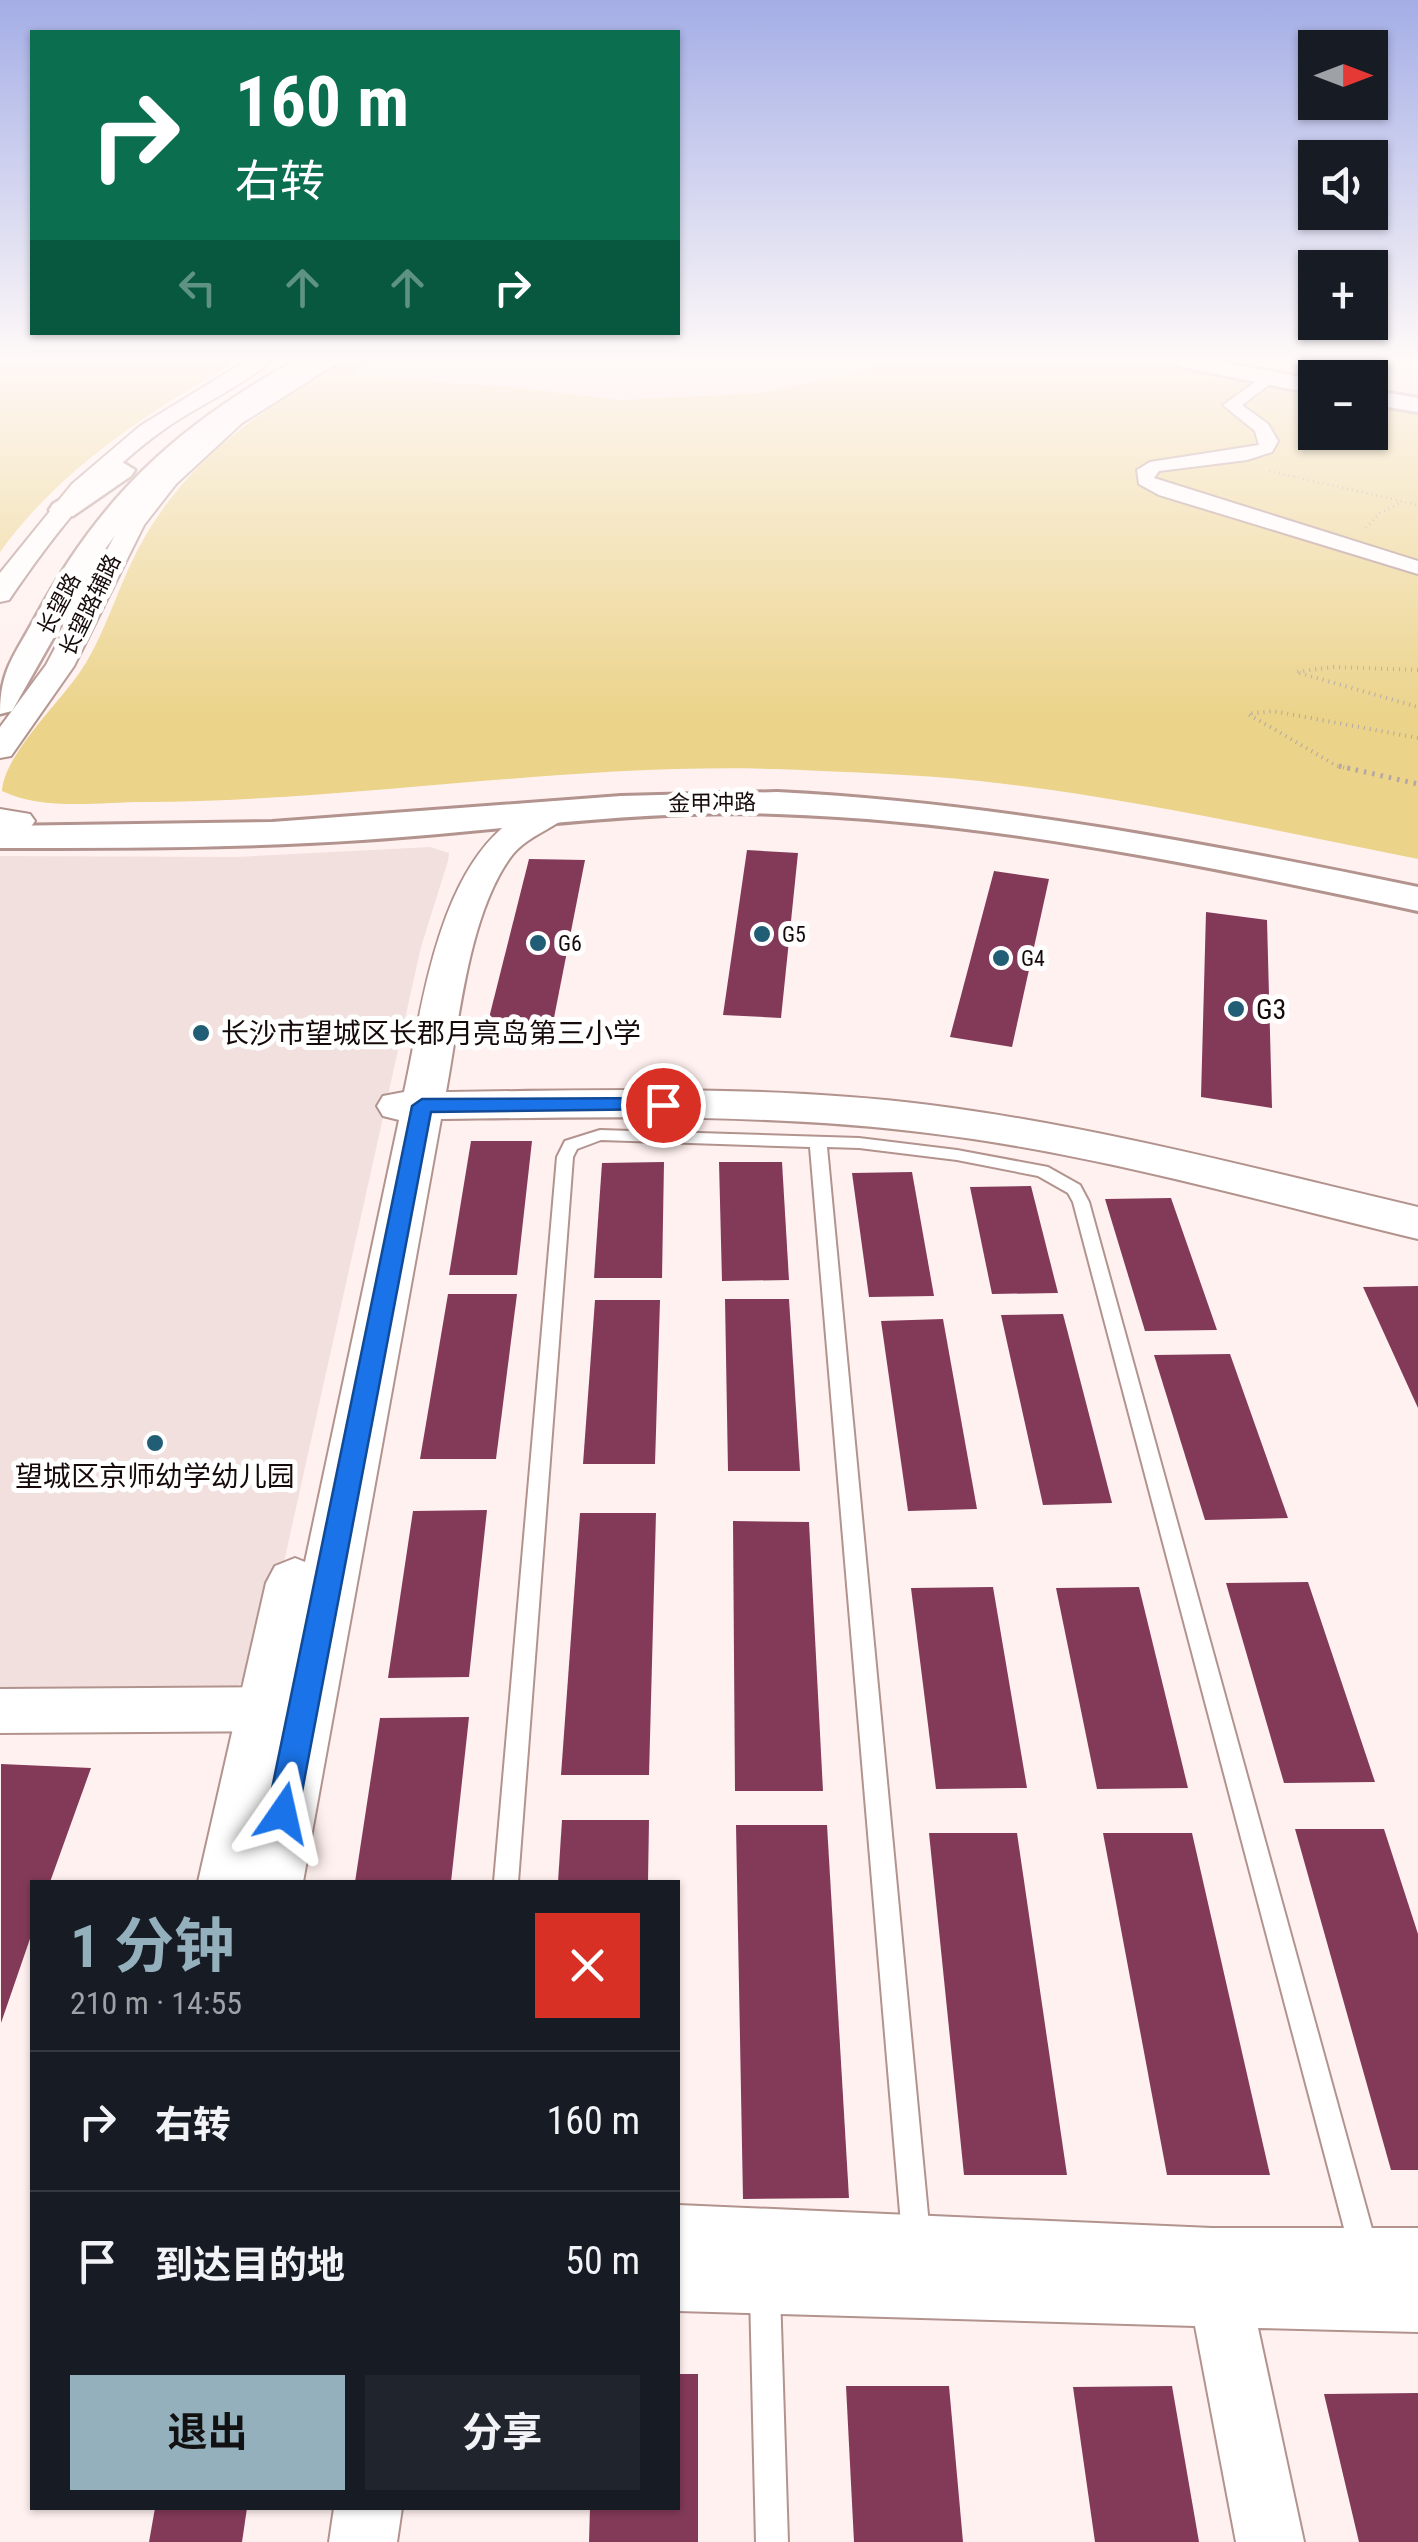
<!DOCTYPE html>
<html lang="zh">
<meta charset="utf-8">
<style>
:root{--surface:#171b24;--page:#20242c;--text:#f1f3f6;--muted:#9ea1a6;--line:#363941;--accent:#93b0bc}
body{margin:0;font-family:"Roboto Condensed","Noto Sans SC",sans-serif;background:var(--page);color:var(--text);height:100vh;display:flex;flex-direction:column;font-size:38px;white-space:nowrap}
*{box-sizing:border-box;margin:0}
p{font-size:32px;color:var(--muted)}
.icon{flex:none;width:55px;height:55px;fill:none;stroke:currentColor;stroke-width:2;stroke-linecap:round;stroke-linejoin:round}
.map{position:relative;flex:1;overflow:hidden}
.details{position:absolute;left:30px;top:1880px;width:650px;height:630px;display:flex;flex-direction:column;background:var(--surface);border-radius:0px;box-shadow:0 2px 8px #0004}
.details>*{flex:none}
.top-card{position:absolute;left:30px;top:30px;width:650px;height:305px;border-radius:0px;box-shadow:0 2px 8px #0004;background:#0b6e4f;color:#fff;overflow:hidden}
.needle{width:65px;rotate:90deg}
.buttons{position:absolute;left:1298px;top:30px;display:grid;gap:20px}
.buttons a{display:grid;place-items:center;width:90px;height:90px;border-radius:0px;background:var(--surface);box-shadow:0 2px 8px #0004;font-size:50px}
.pin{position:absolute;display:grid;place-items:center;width:85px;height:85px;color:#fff;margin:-42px;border:5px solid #fff;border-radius:50%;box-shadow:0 2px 10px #0007}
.me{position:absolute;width:110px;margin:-55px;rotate:11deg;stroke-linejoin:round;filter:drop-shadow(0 0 8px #0008)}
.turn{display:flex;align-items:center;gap:35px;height:210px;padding:0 40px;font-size:45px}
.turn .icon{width:130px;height:130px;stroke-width:2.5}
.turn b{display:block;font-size:70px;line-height:85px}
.lanes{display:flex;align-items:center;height:95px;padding:0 40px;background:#0003;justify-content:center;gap:50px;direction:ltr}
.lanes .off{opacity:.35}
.round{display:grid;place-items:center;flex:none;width:105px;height:105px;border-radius:0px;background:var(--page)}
.summary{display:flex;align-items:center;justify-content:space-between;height:170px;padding:0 40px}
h1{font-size:60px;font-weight:700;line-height:75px;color:var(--accent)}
.button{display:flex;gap:20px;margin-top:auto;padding:20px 40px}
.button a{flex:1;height:115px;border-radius:0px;background:var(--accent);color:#111;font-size:40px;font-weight:700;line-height:115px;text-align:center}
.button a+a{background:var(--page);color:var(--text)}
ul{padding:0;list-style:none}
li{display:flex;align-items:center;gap:30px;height:140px;padding:0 40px;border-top:2px solid var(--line)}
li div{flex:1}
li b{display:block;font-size:38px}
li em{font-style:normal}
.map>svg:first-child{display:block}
.built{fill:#f1e0de}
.green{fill:#ebd38a}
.building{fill:#833a59}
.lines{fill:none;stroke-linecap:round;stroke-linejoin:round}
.service-casing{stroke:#b2938e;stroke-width:4}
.minor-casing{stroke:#b2938e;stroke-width:4}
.tertiary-casing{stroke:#b2938e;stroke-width:4}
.secondary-casing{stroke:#b2938e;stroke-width:6}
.primary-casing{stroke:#b2938e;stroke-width:5}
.path-far2{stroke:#b3a6a4;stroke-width:2.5;stroke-dasharray:1 4;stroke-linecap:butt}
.path-far1{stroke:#b3a6a4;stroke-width:4;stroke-dasharray:1 5;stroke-linecap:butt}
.path{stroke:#b3a6a4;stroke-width:5;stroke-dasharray:2.5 6;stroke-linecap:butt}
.service{fill:#fff;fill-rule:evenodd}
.minor{fill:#fff;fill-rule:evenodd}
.tertiary{fill:#fff;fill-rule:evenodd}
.secondary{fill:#fff;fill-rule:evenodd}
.primary{fill:#fff;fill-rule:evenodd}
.route{fill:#1a73e8;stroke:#114b97;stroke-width:2.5}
.poi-dot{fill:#215d75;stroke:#fff;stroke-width:4}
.labels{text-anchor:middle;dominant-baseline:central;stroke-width:10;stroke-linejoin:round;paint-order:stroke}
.far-street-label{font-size:22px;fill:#160b0a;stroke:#fff}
.far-poi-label{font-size:22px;fill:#160b0a;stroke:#fff;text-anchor:start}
.poi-label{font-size:28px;fill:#160b0a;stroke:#fff;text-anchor:start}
</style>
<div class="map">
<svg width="1418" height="2542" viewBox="0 0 1418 2542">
<rect width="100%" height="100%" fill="#fff1ef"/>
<g class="built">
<path d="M 369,361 L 893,361 L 850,375 L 758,393 L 620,400 L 514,387 L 346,374 Z"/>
<path d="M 1287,366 L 1418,366 L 1418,396 L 1370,387 L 1370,378 L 1325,377 Z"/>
<path d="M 430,847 L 449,853 L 448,861 L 421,947 L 265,1647 L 251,1677 L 224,1694 L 0,1699 L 0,856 L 237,857 Z"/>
</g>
<g class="green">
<path d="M 0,361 L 225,361 L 231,365 C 144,415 60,469 0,552 Z"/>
<path d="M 343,361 L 369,361 L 349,375 L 514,387 L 620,400 L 758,393 L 850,375 L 893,361 L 1153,361 L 1315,392 L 1315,432 L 1370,432 L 1370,402 L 1418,409 L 1418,859 C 1273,830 1127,797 980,781 C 913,774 844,772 776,769 C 565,763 355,801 144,802 C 100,802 43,811 2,791 C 4,755 59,703 80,672 C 107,632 118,584 142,542 C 188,458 263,409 343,361 Z"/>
</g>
<g class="building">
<path d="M 747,850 L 798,853 L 781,1018 L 723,1015 Z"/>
<path d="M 529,859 L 585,860 L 552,1028 L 487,1026 Z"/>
<path d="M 994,871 L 1049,879 L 1012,1047 L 950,1037 Z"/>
<path d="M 1206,912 L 1267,920 L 1272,1108 L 1201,1097 Z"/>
<path d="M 471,1141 L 532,1141 L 517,1275 L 449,1275 Z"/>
<path d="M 664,1162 L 662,1278 L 594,1278 L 602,1163 Z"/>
<path d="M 719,1162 L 782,1162 L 789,1280 L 722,1281 Z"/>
<path d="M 912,1172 L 934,1296 L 869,1297 L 852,1173 Z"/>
<path d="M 1031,1186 L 1058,1293 L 992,1294 L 970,1187 Z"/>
<path d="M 1171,1198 L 1217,1330 L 1145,1331 L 1105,1199 Z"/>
<path d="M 1418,1286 L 1418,1408 L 1363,1287 Z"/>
<path d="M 448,1294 L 517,1294 L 496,1459 L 420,1459 Z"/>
<path d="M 725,1299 L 789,1299 L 800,1471 L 728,1471 Z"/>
<path d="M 595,1300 L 660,1300 L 655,1464 L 583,1464 Z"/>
<path d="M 1063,1314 L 1112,1503 L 1043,1505 L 1001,1315 Z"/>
<path d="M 943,1319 L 977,1509 L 908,1511 L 881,1321 Z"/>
<path d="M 1230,1354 L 1288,1518 L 1205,1520 L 1154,1355 Z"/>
<path d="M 487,1510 L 469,1677 L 388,1678 L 413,1511 Z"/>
<path d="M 580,1513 L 656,1513 L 649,1775 L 561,1775 Z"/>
<path d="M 733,1521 L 809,1522 L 823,1791 L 735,1791 Z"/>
<path d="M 1308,1582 L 1375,1782 L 1284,1783 L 1226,1583 Z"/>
<path d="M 993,1587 L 1027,1788 L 936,1789 L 911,1588 Z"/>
<path d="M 1139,1587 L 1188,1788 L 1097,1789 L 1056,1588 Z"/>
<path d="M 469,1717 L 451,1882 L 355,1882 L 380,1718 Z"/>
<path d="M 1,1764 L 91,1768 L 50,1882 L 32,1882 L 32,1933 L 1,2023 Z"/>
<path d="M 562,1820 L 649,1820 L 648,1882 L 558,1882 Z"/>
<path d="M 736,1825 L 827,1825 L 849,2198 L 743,2199 Z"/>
<path d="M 1295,1829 L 1384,1829 L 1418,1934 L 1418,2170 L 1391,2170 Z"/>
<path d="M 929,1833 L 1017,1833 L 1067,2175 L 964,2175 Z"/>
<path d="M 1103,1833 L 1192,1833 L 1270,2175 L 1167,2175 Z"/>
<path d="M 678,2374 L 698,2374 L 698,2542 L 589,2542 L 590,2508 L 678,2508 Z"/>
<path d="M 846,2386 L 949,2386 L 963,2542 L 854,2542 Z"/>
<path d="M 1172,2386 L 1199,2542 L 1095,2542 L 1073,2387 Z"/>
<path d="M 1418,2393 L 1418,2542 L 1359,2542 L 1324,2394 Z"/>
<path d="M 155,2508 L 247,2508 L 242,2542 L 149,2542 Z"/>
</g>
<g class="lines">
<defs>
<g id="service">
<path d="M 600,1130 L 859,1138 L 957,1150 L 1048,1167 L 1080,1185 L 1089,1202 L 1377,2247 L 1373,2257 L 1363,2261 L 1353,2257 L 1349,2247 L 1073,1202 L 1068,1193 L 1038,1176 L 957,1160 L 859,1148 L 827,1147 L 930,2236 L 926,2246 L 916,2250 L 906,2246 L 902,2236 L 810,1147 L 601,1140 L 577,1149 L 573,1157 L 518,1882 L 494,1882 L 557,1157 L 565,1141 Z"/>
<path d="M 765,2278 L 775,2283 L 780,2293 L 788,2542 L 756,2542 L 750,2293 L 755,2283 Z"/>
</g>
<g id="minor">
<path d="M 1268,373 L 1276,378 L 1274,381 L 1242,405 L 1268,424 L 1278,441 L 1272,452 L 1247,460 L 1159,471 L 1154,478 L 1418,561 L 1418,574 L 1159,495 L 1139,484 L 1137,470 L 1150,462 L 1259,445 L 1255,431 L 1223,405 Z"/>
<path d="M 285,1687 L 302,1693 L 309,1709 L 302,1725 L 285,1731 L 0,1733 L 0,1689 Z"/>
<path d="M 678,2205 L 1212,2228 L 1418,2228 L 1418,2332 L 1258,2328 L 1304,2542 L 1236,2542 L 1195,2326 L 678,2311 Z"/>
<path d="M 334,2508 L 402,2508 L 397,2542 L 329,2542 Z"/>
</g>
<g id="tertiary">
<path d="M 246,361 L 270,361 C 248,383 194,408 166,428 C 99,475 54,534 9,600 L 0,602 L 0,573 L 72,484 L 140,426 Z"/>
<path d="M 316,361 L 340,361 L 242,423 L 176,484 L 144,525 L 74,666 L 11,756 L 0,758 L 0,727 L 46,665 L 124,518 L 160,474 L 228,415 Z"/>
<path d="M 554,801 L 566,804 L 571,811 C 559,828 527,834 510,858 C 468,917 459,1022 446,1092 C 607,1090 770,1085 930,1105 C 1095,1126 1256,1169 1418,1207 L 1418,1239 C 1256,1200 1094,1153 928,1133 C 767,1113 603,1117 441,1119 L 303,1882 L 198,1882 L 266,1583 L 275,1566 L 295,1558 L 305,1562 L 399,1120 L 383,1116 L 377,1106 L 383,1096 L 404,1092 C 425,997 441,829 554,801 Z"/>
<path d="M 0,809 L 30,814 L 35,821 L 30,828 L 0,829 Z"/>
</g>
<g id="secondary">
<path d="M 1172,361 L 1216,361 L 1315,380 L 1315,394 L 1183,367 Z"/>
<path d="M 1370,390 L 1418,398 L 1418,412 L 1370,404 Z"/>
<path d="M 777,792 C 994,803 1205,843 1418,887 L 1418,911 C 1207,866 993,821 777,814 C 638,809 500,831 362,840 C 242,848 121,848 0,848 L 0,826 L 272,822 L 621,796 Z"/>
</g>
<g id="primary">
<path d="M 294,361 L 321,361 L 222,427 L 138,503 L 98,559 L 12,711 L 0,714 C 0,669 15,655 36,616 C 100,497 176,427 294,361 Z"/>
<path d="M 122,462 L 135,470 L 131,476 L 73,516 L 53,516 L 49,510 L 53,504 Z"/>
</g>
</defs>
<use href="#service" class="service-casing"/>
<use href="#minor" class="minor-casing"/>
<use href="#tertiary" class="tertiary-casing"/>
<use href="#secondary" class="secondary-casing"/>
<use href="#primary" class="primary-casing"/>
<g class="path-far2">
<path d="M 1269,471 L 1418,505"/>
<path d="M 1366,528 L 1380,513 L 1400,503"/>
</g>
<g class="path-far1">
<path d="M 1418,670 L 1334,667 L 1296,672 L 1418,707"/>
<path d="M 1350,769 L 1337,766 L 1248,714 L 1273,711 L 1418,738"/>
</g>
<path class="path" d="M 1339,766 L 1418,784"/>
<use href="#service" class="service"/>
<use href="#minor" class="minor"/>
<use href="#tertiary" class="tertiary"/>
<use href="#secondary" class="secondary"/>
<use href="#primary" class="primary"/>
</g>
<linearGradient id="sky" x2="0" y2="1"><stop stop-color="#a4aee6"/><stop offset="0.5" stop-color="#fff9f8"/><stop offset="1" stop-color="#fff9f8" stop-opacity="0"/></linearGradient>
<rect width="1418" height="717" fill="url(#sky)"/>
<path class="route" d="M 663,1098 L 673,1105 L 670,1109 L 431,1112 L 298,1813 L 294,1823 L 283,1828 L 272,1823 L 267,1813 L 412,1106 L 422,1099 Z"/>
<g class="poi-dot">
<circle cx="762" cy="934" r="10"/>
<circle cx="538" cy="943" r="10"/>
<circle cx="1001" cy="958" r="10"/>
<circle cx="1236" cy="1009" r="10"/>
<circle cx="201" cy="1033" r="10"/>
<circle cx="155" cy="1443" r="10"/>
</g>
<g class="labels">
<g class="far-street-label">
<text transform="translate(59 604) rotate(-62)">长望路</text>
<text transform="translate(90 605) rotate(-64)">长望路辅路</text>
<text transform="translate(712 803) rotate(-1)">金甲冲路</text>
</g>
<g class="far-poi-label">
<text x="782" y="934">G5</text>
<text x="558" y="943">G6</text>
<text x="1021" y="958">G4</text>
</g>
<g class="poi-label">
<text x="1256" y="1009">G3</text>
<text x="221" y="1033">长沙市望城区长郡月亮岛第三小学</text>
<text x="155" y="1476" text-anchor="middle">望城区京师幼学幼儿园</text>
</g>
</g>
</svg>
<div class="buttons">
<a><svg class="needle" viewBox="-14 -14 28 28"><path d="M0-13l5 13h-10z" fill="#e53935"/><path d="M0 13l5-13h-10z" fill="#9ea1a6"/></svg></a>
<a><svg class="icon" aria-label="sound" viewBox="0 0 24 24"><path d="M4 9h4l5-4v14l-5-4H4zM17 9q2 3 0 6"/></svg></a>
<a>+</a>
<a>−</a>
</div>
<div class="pin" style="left:663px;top:1105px;background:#d93025"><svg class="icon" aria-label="arrive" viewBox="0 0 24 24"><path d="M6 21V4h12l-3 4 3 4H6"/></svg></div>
<svg class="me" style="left:283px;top:1813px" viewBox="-20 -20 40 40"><path d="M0-17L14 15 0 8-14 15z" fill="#1a73e8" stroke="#fff" stroke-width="4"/></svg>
<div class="top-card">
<div class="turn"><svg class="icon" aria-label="right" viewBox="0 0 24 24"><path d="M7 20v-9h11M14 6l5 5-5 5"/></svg><div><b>160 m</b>右转</div></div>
<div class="lanes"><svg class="icon off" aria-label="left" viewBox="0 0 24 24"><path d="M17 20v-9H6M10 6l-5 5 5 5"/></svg><svg class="icon off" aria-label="ahead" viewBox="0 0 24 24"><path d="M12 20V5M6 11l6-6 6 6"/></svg><svg class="icon off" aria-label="ahead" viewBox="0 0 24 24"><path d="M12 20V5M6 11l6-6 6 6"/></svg><svg class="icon" aria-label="right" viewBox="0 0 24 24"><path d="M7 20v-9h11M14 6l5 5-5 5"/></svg></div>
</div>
<section class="details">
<div class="summary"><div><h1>1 分钟</h1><p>210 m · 14:55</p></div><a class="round" style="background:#d93025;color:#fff"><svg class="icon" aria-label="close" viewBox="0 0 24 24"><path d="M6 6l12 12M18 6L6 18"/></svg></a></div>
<ul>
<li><svg class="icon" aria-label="right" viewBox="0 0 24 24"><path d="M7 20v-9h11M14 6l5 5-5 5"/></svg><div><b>右转</b></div><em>160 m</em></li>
<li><svg class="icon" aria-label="arrive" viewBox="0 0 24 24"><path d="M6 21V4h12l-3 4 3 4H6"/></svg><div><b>到达目的地</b></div><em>50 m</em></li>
</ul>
<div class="button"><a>退出</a><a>分享</a></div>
</section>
</div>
